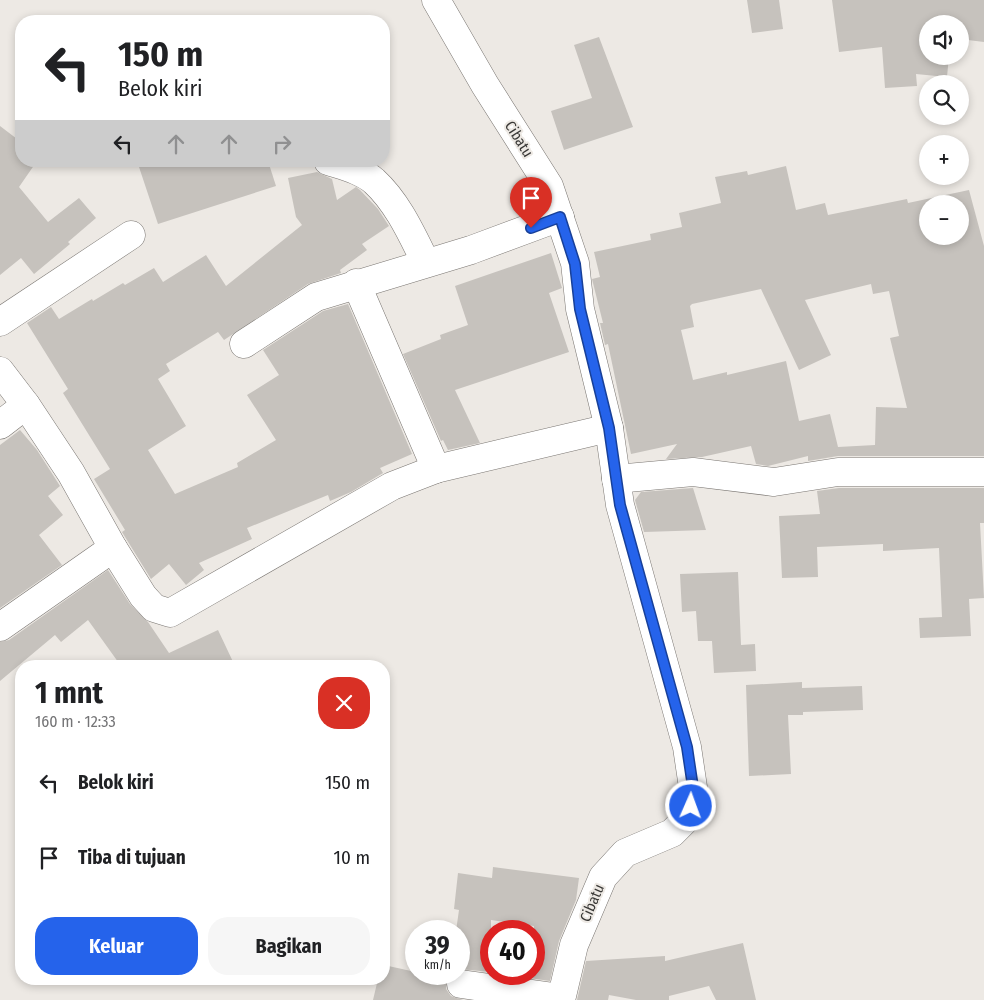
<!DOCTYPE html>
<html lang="id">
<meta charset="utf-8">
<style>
:root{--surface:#fff;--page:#f6f6f6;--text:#202124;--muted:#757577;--accent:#2563eb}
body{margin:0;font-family:"Fira Sans Condensed",sans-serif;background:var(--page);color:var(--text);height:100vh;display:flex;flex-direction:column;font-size:19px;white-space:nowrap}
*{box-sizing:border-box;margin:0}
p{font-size:16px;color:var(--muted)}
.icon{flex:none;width:28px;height:28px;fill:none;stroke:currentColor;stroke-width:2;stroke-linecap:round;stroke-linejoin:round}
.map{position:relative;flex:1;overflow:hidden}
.details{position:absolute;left:15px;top:660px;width:375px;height:325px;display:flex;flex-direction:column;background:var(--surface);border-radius:20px;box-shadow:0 2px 8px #0003}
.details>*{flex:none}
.hud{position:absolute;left:15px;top:15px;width:375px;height:152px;border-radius:20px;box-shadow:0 2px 8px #0003;background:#fff;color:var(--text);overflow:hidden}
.buttons{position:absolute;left:919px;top:15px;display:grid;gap:10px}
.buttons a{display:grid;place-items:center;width:50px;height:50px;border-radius:50%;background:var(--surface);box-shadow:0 2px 8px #0003;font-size:25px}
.speed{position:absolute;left:405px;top:920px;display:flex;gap:10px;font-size:25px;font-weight:700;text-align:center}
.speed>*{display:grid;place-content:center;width:65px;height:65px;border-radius:50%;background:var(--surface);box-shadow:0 2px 8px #0003;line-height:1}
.speed small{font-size:12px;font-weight:400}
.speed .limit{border:8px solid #d22;background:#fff;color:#111}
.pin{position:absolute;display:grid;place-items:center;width:42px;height:42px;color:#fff;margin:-51px -21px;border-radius:50% 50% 50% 0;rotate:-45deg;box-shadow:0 0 5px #0007}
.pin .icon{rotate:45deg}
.me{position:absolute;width:55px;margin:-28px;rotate:2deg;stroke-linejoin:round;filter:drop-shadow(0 0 4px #0008)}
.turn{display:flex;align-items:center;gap:18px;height:105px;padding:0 20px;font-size:22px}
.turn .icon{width:65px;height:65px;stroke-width:2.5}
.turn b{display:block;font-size:35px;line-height:42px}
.lanes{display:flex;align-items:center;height:48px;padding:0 20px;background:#0003;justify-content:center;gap:25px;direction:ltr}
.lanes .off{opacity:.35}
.round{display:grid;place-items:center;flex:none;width:52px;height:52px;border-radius:20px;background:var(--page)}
.overview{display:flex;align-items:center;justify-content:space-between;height:85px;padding:0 20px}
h1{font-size:30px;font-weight:700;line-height:38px}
.primary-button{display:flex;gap:10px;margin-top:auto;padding:10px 20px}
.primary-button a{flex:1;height:58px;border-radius:20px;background:var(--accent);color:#fff;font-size:20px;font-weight:700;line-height:58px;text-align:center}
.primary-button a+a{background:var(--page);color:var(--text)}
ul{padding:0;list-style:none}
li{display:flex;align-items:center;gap:15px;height:75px;padding:0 20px}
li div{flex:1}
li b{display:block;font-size:19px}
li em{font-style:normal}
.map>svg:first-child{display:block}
.building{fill:#c6c2bd;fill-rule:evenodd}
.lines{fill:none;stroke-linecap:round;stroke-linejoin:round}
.minor-casing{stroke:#7a7672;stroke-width:29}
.minor{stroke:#fff;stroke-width:28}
.route-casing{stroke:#184099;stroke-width:12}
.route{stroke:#2563eb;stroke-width:9}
.labels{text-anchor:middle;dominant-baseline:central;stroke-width:4;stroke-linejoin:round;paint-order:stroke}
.street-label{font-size:15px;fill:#393836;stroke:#ede9e4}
</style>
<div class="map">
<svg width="984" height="1000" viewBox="0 0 984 1000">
<rect width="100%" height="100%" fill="#ede9e4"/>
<g class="building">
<path d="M 747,0 L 779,0 L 783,29 L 752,33 Z"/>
<path d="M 832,0 L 984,0 L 984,42 L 960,39 L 960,24 L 928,24 L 928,56 L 949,56 L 947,77 L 916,74 L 917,86 L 885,88 L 882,47 L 839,52 Z"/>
<path d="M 599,37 L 633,127 L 564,150 L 551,111 L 592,98 L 574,45 Z"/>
<path d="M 0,126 L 21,142 L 21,161 L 37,161 L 19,187 L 48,222 L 79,198 L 96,218 L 68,242 L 70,244 L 34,274 L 21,258 L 0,275 Z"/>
<path d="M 137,161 L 268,161 L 276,186 L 158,224 Z"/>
<path d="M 786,166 L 796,210 L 825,203 L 828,215 L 907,199 L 908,203 L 969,190 L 984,246 L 984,456 L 838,456 L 808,461 L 808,456 L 768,466 L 756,464 L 751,446 L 702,457 L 666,459 L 677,444 L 631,454 L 608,344 L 605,345 L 600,323 L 603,323 L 592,279 L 600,277 L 594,252 L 651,240 L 650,234 L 682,227 L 679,213 L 721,203 L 715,177 L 747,171 L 748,175 ZM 928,204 L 960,204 L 960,236 L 928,236 ZM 871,284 L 873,294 L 889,291 L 899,336 L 890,338 L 907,408 L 876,407 L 875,445 L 838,447 L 830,414 L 799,421 L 786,361 L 727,375 L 727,372 L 693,380 L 681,330 L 694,327 L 690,306 L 692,304 L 761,289 L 799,370 L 831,355 L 805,300 Z"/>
<path d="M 317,172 L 332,179 L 337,200 L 356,187 L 360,190 L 378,209 L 389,226 L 362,244 L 367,250 L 340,270 L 341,273 L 308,284 L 224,340 L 218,332 L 166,364 L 170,371 L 158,379 L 186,426 L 148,450 L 175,494 L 238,467 L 237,463 L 276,440 L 247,395 L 279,375 L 263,350 L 323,311 L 348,304 L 412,454 L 380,468 L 383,473 L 351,492 L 330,501 L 328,495 L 247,528 L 252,539 L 199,563 L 204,570 L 186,585 L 169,564 L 151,579 L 122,532 L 125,530 L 94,479 L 110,469 L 63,393 L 68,389 L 27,323 L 51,307 L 59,319 L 92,299 L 93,301 L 123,283 L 125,285 L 154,268 L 163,282 L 206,255 L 226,286 L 302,225 L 296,217 L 288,178 Z"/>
<path d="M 551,253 L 562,288 L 549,293 L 569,352 L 455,390 L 480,443 L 448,450 L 443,440 L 441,441 L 403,354 L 441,339 L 440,335 L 468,325 L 455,286 Z"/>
<path d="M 20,430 L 37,450 L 60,486 L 48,496 L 63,515 L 39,535 L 62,565 L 0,608 L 0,445 Z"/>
<path d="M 693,488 L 706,530 L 644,532 L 635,500 L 641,492 Z"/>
<path d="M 839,488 L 984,488 L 984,523 L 980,523 L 984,598 L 969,599 L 971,636 L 920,638 L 919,618 L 942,617 L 939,548 L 883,551 L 883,544 L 817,547 L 818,577 L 782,578 L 779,516 L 820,514 L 817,491 Z"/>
<path d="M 108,570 L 130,604 L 148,622 L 169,653 L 218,630 L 235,666 L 121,666 L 88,620 L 61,642 L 55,635 L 0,681 L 0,642 L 9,640 Z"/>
<path d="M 738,572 L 741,645 L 755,644 L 756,671 L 714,673 L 712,641 L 698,641 L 696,611 L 682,612 L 680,574 Z"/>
<path d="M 802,682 L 802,688 L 862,686 L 863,710 L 803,712 L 803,715 L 788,715 L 791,774 L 749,776 L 746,685 Z"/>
<path d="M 493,867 L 579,878 L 576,900 L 559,941 L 550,981 L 500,974 L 534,974 L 534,926 L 491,920 L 491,972 L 459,969 L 459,931 L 456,931 L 459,910 L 454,909 L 458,873 L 492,878 Z"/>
<path d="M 743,943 L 756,1000 L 716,1000 L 709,986 L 669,996 L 669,1000 L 636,1000 L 609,995 L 608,1000 L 577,1000 L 586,961 L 665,956 L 665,961 Z"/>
<path d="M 384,965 L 447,979 L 446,989 L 451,996 L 463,1000 L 373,1000 L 378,979 L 384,979 Z"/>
</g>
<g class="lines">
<defs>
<g id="minor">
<path d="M 436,0 L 485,85 L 549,186 L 575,263 L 580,309 L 609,428 L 620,505 L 687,747 L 694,794 L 688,817 L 672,833 L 625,853 L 603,877 L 574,945 L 561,1000"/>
<path d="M 328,161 C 343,166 361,170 374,181 C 398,203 412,235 426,263"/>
<path d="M 356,283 L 436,469"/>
<path d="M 0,322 L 131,235"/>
<path d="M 244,344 L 316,297 L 471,250 L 560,217"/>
<path d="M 0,371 L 26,405 L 71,473 L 113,548 L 143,596 L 154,608 L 170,613 L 392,486 L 436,469 L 609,428"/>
<path d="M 0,425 L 26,405"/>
<path d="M 616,479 L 693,472 L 774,482 L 838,472 L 984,472"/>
<path d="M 0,627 L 113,548"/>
<path d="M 461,984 L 561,998"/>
</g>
</defs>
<use href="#minor" class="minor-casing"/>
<use href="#minor" class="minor"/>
</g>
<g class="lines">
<defs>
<path id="route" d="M 531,228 L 560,217 L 575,264 L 580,309 L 609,428 L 620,505 L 687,747 L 694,794 L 691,806"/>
</defs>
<use href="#route" class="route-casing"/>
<use href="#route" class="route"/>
</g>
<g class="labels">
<g class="street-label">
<text transform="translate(519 139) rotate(58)">Cibatu</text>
<text transform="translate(592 903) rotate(-67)">Cibatu</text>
</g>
</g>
</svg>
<div class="buttons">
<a><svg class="icon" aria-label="sound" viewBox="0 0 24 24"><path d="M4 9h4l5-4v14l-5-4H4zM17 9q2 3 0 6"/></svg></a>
<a><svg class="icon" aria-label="search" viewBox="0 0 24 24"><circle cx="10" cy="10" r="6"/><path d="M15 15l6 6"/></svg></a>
<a>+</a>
<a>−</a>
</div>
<div class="speed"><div>39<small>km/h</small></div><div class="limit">40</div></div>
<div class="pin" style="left:531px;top:228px;background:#d93025"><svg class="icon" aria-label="arrive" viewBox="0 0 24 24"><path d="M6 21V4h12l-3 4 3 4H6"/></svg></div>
<svg class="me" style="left:691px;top:806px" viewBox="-20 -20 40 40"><circle r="17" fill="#2563eb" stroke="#fff" stroke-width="3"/><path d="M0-11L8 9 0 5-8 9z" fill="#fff"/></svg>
<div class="hud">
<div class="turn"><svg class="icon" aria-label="left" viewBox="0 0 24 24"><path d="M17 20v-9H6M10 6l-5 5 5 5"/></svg><div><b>150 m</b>Belok kiri</div></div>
<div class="lanes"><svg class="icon" aria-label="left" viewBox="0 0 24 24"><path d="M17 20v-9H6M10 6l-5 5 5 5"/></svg><svg class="icon off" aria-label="ahead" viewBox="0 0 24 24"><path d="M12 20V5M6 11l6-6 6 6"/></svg><svg class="icon off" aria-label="ahead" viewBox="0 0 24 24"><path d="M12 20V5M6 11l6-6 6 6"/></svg><svg class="icon off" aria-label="right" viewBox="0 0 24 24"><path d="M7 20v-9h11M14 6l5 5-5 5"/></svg></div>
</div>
<section class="details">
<div class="overview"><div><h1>1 mnt</h1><p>160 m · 12:33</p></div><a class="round" style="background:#d93025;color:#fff"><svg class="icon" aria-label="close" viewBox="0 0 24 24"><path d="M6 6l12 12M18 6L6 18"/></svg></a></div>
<ul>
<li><svg class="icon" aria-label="left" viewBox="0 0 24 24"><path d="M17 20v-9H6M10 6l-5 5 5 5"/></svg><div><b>Belok kiri</b></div><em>150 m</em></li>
<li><svg class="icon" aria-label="arrive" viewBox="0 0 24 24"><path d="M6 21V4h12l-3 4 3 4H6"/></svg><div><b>Tiba di tujuan</b></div><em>10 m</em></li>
</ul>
<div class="primary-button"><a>Keluar</a><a>Bagikan</a></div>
</section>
</div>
